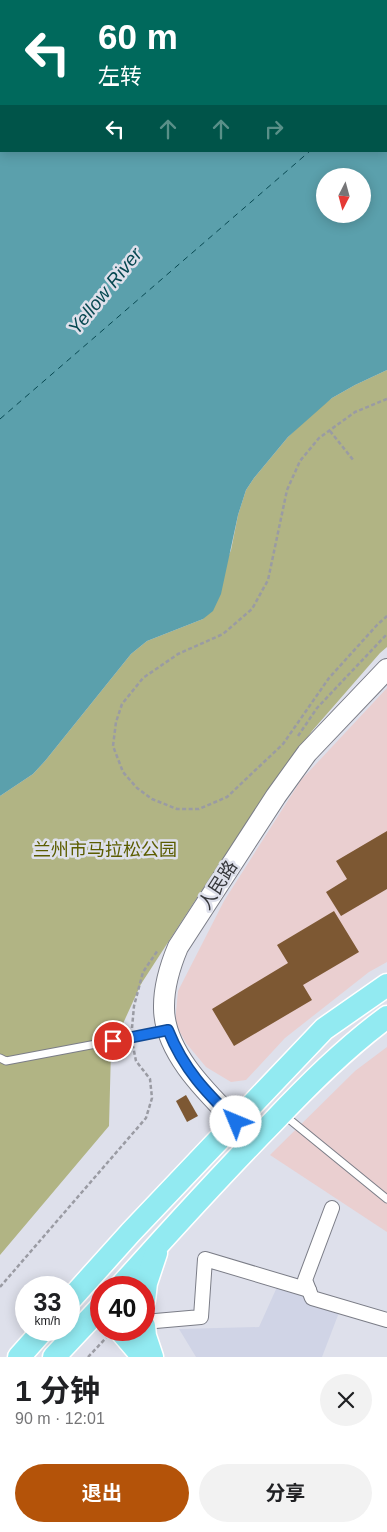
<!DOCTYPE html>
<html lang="zh">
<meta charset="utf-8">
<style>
:root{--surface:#fff;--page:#f2f2f2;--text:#202124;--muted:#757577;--accent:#b45309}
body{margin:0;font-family:Helvetica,"Noto Sans SC",sans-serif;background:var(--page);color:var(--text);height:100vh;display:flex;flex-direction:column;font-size:19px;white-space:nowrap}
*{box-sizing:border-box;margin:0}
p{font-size:16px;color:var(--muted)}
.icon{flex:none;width:28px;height:28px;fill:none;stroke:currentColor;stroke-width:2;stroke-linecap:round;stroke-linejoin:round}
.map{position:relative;height:1357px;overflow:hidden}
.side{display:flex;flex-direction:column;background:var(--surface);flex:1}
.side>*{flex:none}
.hud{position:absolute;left:0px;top:0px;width:388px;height:152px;box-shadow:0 2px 12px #0003;background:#00695c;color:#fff;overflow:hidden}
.needle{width:32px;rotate:186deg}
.fabs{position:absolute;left:316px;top:168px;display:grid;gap:10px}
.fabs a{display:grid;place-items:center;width:55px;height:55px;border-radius:50%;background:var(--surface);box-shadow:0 2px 12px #0003;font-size:25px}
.speed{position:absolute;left:15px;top:1276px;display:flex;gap:10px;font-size:25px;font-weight:700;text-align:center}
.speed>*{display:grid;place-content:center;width:65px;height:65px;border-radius:50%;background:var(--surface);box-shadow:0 2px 12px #0003;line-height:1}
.speed small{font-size:12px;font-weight:400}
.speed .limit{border:8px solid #d22;background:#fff;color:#111}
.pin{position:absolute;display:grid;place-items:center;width:42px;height:42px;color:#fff;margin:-21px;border:2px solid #fff;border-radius:50%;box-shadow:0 1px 5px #0007}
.me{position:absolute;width:55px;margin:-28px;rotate:315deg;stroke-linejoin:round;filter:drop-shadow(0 0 4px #0008)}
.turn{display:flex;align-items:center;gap:18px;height:105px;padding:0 15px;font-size:22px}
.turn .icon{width:65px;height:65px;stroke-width:2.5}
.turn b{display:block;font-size:35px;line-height:42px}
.lanes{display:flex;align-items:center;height:48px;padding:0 15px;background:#0003;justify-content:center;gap:25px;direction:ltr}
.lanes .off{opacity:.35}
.round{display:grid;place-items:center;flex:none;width:52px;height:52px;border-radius:26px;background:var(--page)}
.head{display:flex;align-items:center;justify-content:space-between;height:85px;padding:0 15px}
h1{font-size:30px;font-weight:700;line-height:38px}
.button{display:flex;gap:10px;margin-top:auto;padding:10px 15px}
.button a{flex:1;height:58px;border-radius:30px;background:var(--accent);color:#fff;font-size:20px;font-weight:700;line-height:58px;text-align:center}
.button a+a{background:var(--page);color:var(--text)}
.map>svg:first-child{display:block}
.commercial{fill:#eacfd0}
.built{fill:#d0d4e6}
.green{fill:#b1b484}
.water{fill:#5ba0ac;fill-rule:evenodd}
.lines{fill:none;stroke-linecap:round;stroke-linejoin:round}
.ferry{stroke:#084952;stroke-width:1;stroke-dasharray:6 5;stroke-linecap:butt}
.building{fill:#7d5833}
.lane-casing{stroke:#7b7d87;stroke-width:9}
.street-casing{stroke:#7b7d87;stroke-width:16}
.secondary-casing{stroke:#7b7d87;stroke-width:22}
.primary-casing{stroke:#fff;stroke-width:25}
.path{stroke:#9a9ba3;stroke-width:2.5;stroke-dasharray:4 2.5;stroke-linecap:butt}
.lane{stroke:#fff;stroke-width:7}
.street{stroke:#fff;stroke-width:14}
.secondary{stroke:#fff;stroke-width:20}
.primary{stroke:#92eaf1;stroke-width:22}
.route-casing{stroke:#114b97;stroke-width:12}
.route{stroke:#1a73e8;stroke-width:9}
.labels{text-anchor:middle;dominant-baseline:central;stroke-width:5;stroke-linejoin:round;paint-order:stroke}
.park-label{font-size:18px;fill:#5b5c00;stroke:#dee0eb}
.street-label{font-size:18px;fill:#37383c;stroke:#dee0eb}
.water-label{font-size:19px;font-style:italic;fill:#084952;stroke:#dee0eb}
</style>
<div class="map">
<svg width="387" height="1357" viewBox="0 0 387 1357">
<rect width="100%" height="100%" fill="#dee0eb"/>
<g class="commercial">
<path d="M 387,688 L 387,962 L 369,972 L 285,1038 L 246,1080 L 231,1082 L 206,1067 L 186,1043 L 175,1023 L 178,991 L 224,901 L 301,780 Z"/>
<path d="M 387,1047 L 387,1232 L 270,1155 L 355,1071 Z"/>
</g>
<path class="built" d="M 277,1287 L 340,1310 L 322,1357 L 196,1357 L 179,1329 L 259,1327 Z"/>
<path class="green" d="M 387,370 L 387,647 L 380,653 L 312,731 L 200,893 L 141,984 L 111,1050 L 109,1126 L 0,1255 L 0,796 L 33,774 L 45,761 L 131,654 L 147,641 L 203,619 L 231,550 L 238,515 L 246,490 L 254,478 L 288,437 L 316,410 L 332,398 L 355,385 Z"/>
<path class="water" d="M 176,0 L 387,0 L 387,370 L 355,385 L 332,398 L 288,437 L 254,478 L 246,490 L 238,515 L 221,594 L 213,611 L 203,619 L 147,641 L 131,654 L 45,761 L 33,774 L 0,796 L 0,137 L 1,136 L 1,151 L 386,151 L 386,1 L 175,1 ZM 325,176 L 362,176 L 362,214 L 325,214 Z"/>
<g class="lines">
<g class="ferry">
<path d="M 386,86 L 387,85"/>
<path d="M 0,419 L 310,151"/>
</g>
</g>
<g class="building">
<path d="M 387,831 L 387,889 L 341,916 L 326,892 L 347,879 L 336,861 Z"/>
<path d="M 334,911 L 359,952 L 303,985 L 312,1000 L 234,1046 L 212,1009 L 288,963 L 277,945 Z"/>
<path d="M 186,1095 L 198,1116 L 187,1122 L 176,1101 Z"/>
</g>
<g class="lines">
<defs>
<g id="lane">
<path d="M 0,1058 L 6,1061 L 165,1031"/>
<path d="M 284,1115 L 387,1199"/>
</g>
<g id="street">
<path d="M 332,1208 L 305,1280 L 312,1298 L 387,1320"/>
<path d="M 144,1322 L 201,1317 L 205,1259 L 309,1290"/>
</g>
<path id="secondary" d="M 236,1122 C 207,1093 163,1051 164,1006 C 164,986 170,966 178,947 L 276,796 L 307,753 L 387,669"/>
<g id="primary">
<path d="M 119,1288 C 169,1232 220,1176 272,1123 C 308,1085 345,1048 387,1017"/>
<path d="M 144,1300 L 146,1283 L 156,1253"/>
<path d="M 69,1301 L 131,1232 L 324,1029 L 387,985"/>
<path d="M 144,1326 L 145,1336 L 152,1357"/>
<path d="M 120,1330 L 143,1357"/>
<path d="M 19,1357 L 43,1330"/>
<path d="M 54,1357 L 101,1307"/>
</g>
</defs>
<use href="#lane" class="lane-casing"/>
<use href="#street" class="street-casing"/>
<use href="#secondary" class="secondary-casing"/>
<use href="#primary" class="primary-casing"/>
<g class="path">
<path d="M 118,1 L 119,0"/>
<path d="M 0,109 L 1,108"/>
<path d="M 387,399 L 355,412 L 319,438 L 300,461 L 287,490 L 268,580 L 252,609 L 223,634 L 178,654 L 143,678 L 122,704 L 116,722 L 113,746 L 123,772 L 137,788 L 152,799 L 177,809 L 199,809 L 227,797 L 283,744 L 329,678 L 377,625 L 387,616"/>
<path d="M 330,431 L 354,461"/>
<path d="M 298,736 L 317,708 L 387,634"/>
<path d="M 132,1028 L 134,1006 L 143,972 L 158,950"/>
<path d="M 0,1287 L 146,1118 L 152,1098 L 150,1079 L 136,1061 L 133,1046"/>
<path d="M 88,1357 L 106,1338"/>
</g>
<use href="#lane" class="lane"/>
<use href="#street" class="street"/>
<use href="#secondary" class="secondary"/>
<use href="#primary" class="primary"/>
</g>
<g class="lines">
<defs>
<path id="route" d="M 113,1041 L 168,1030 C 184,1070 206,1092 236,1122"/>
</defs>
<use href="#route" class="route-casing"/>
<use href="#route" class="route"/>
</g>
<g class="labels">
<g class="park-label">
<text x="105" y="850">兰州市马拉松公园</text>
</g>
<g class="street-label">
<text transform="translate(218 885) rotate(-57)">人民路</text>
</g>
<g class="water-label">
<text transform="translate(105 291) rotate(-51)">Yellow River</text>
</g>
</g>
</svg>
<div class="fabs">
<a><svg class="needle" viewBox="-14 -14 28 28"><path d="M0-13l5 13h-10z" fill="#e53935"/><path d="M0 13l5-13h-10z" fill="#757577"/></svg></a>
</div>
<div class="speed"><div>33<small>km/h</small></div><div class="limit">40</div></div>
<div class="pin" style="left:113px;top:1041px;background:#d93025"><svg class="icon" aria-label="arrive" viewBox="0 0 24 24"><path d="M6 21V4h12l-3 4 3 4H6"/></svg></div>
<svg class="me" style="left:236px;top:1122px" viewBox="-20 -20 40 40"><circle r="19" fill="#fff"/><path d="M0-13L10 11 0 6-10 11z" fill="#1a73e8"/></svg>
<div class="hud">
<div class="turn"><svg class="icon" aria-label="left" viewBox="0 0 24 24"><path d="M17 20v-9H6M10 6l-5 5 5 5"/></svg><div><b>60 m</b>左转</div></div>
<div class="lanes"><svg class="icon" aria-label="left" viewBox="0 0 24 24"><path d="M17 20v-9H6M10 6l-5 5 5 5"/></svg><svg class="icon off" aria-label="ahead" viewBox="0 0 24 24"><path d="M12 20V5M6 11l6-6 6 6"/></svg><svg class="icon off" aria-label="ahead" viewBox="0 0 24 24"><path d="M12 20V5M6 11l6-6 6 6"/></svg><svg class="icon off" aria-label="right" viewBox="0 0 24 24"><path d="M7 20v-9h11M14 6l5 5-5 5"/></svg></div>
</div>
</div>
<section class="side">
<div class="head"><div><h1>1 分钟</h1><p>90 m · 12:01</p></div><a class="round"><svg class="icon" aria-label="close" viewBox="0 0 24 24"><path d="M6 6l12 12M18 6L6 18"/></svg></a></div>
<div class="button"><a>退出</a><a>分享</a></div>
</section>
